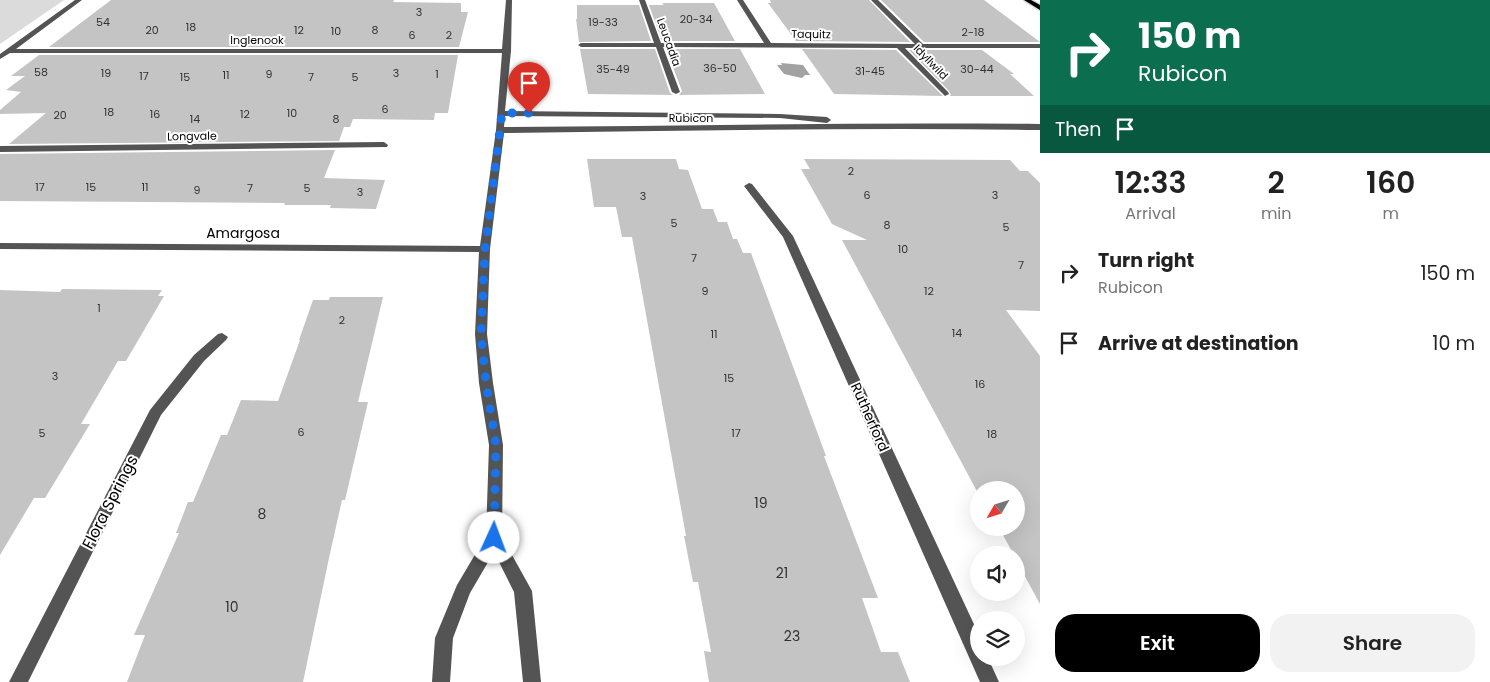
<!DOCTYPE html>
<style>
:root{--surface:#fff;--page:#f2f2f2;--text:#222;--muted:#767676;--accent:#000}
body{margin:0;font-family:Poppins,sans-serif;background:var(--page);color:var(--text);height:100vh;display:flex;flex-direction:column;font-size:19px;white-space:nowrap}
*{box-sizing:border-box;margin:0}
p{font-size:16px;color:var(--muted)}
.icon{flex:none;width:28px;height:28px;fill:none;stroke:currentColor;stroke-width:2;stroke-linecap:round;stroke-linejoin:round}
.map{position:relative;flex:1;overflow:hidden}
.panel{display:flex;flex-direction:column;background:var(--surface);width:450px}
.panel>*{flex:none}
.top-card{background:#0b6e4f;color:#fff;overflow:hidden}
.needle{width:32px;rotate:231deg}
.tools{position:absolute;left:970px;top:481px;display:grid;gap:10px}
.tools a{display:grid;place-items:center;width:55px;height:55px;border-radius:50%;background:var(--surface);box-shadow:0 5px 20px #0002;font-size:25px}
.pin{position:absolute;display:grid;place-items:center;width:42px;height:42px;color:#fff;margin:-51px -21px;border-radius:50% 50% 50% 0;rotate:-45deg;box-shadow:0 0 5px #0007}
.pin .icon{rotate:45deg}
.me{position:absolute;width:55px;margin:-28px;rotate:2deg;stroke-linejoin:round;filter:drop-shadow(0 0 4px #0008)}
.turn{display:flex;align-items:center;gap:18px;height:105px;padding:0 15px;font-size:22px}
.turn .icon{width:65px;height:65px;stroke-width:2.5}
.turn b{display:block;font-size:35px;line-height:42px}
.then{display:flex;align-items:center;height:48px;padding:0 15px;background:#0003;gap:10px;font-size:19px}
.eta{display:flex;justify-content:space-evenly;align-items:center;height:85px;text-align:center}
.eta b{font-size:30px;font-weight:600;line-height:35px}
.primary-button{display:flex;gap:10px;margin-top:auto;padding:10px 15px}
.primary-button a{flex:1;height:58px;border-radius:20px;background:var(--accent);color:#fff;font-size:20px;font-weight:600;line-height:58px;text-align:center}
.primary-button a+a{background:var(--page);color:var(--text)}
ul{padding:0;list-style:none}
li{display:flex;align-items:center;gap:15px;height:70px;padding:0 15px}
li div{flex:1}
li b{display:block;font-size:19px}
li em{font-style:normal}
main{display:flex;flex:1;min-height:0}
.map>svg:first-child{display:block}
.green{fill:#dbdbdb}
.water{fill:#a2a2a2}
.building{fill:#c4c4c4}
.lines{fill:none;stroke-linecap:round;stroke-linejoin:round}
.major-casing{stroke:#dbdbdb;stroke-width:3}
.minor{fill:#545454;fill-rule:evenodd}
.major{fill:#000;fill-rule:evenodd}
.route{stroke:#1a73e8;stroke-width:9;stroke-dasharray:0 16.2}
.labels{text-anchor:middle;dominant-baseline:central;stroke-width:4;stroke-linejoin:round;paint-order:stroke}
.number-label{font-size:11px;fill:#313131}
.far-street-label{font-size:11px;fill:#000;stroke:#fff}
.street-label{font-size:14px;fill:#000;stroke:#fff}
.near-number-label{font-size:14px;fill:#313131}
.near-street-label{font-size:16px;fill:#000;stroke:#fff}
</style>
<main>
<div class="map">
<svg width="1040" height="682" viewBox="0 0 1040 682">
<rect width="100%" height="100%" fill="#fff"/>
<path class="green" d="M 0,0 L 64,0 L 0,44 Z"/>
<path class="water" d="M 781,63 L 803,65 L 810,75 L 805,75 L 802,78 L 784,74 L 777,65 L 782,65 Z"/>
<g class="building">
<path d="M 111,0 L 394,0 L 393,2 L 461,3 L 461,12 L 468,12 L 459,47 L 49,47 Z"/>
<path d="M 770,0 L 869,0 L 910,42 L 796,41 L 768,3 L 771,3 Z"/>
<path d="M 881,0 L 984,0 L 1040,42 L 924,42 Z"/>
<path d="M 662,3 L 714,3 L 735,41 L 662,41 L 649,5 L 664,5 Z"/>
<path d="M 577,5 L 639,5 L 651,41 L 579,42 L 576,19 L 577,19 Z"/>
<path d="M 580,49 L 655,49 L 670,93 L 673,95 L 588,94 Z"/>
<path d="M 666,49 L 740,49 L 765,94 L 679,95 L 682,91 Z"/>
<path d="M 802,49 L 896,50 L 943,96 L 834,94 Z"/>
<path d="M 909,50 L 982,50 L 1014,74 L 1010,74 L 1034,96 L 949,96 L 951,95 L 949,91 Z"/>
<path d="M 39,55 L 458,55 L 448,113 L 435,113 L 434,120 L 353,119 L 350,127 L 344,127 L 339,141 L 9,144 L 46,113 L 0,114 L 0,110 L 21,92 L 6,90 L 25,76 L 11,76 Z"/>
<path d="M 335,150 L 324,178 L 385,180 L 376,209 L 330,208 L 331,205 L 284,205 L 285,203 L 0,201 L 0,154 Z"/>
<path d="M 587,159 L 676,159 L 679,169 L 688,170 L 702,209 L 713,209 L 718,222 L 727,222 L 733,239 L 737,239 L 743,253 L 751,253 L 826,456 L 824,456 L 878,598 L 862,598 L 881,652 L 898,652 L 910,682 L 709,682 L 704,651 L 711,652 L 698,582 L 693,582 L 684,536 L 686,536 L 632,237 L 622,237 L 616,207 L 594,207 Z"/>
<path d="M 804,159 L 1010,160 L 1020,171 L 1028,171 L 1040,183 L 1040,311 L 1006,310 L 1040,356 L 1040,604 L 1016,560 L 1016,555 L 1014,555 L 999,528 L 1016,528 L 1016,490 L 979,490 L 979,495 L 842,240 L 867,240 L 832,224 L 801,169 L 810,169 Z"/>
<path d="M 62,289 L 162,290 L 158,296 L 164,296 L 126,361 L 118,361 L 81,424 L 90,424 L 45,498 L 34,498 L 0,555 L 0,290 L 60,292 Z"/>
<path d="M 330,297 L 383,297 L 358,402 L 368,402 L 345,500 L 342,500 L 329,558 L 303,682 L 127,682 L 145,635 L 134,635 L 179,533 L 176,533 L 188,502 L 193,502 L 221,435 L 227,435 L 241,400 L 278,401 L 300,340 L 299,340 L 313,300 L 329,300 Z"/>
</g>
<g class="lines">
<defs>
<path id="major" d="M 1024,0 L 1031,0 L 1040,5 L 1040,10 Z"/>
</defs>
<use href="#major" class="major-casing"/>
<g class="minor">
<path d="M 75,0 L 82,0 L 16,49 L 502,49 L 506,0 L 512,0 L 511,51 L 505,111 L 780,114 L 827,117 L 831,120 L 827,123 L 780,118 L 505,116 L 504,127 C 683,126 861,122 1040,124 L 1040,130 C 861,127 683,131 504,133 L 490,249 L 487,334 L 493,383 L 503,445 L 502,537 L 532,591 L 541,682 L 523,682 L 514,592 L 494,552 L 470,593 L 453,638 L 450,682 L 432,682 L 435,638 L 457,585 L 486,536 L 489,445 L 479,383 L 475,334 L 479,252 L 0,249 L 0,243 L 480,246 L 496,130 L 502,53 L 10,53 L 0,59 L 0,54 Z"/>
<path d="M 639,0 L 645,0 L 661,43 L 764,43 L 737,0 L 743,0 L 771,43 L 915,44 L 871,0 L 878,0 L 923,44 L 1040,44 L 1040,48 L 905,48 L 948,92 L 949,94 L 945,96 L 897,48 L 663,47 L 680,92 L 676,94 L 672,92 L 656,47 L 581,47 L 578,45 L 581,43 L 654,43 Z"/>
<path d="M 384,142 L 388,145 L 387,147 L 0,152 L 0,146 Z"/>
<path d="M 749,183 L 752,184 L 793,236 L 979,635 L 979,658 L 988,658 L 999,682 L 980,682 L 783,237 L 744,186 Z"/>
<path d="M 222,333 L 228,337 L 226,340 L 204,361 L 161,415 L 28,682 L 9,682 L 150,410 L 194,355 L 218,334 Z"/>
</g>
<use href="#major" class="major"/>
</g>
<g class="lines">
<path class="route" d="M 494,538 L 496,445 L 486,383 L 481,334 L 485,249 L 502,113 L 529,113"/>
</g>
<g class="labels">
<g class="number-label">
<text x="419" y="12">3</text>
<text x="696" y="19">20-34</text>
<text x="103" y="22">54</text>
<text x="603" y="22">19-33</text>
<text x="191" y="27">18</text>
<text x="152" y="30">20</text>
<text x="299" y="30">12</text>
<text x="375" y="30">8</text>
<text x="336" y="31">10</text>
<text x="973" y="32">2-18</text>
<text x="412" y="35">6</text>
<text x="449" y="35">2</text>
<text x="720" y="68">36-50</text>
<text x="613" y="69">35-49</text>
<text x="977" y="69">30-44</text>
<text x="870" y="71">31-45</text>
<text x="41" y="72">58</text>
<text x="106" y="73">19</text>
<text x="396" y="73">3</text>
<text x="269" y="74">9</text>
<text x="437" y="74">1</text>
<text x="226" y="75">11</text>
<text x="144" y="76">17</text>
<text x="185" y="77">15</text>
<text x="311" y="77">7</text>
<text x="355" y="77">5</text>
<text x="385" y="109">6</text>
<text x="109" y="112">18</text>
<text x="292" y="113">10</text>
<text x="155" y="114">16</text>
<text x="245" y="114">12</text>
<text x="60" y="115">20</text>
<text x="195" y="119">14</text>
<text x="336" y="119">8</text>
<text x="851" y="171">2</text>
<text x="40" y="187">17</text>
<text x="91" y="187">15</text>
<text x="145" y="187">11</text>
<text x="250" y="188">7</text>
<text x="307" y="188">5</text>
<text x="197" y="190">9</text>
<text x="360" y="192">3</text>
<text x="867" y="195">6</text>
<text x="995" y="195">3</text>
<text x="643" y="196">3</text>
<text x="674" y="223">5</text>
<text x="887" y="225">8</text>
<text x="1006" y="227">5</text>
<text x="903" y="249">10</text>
<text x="694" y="258">7</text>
<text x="1021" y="265">7</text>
<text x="705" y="291">9</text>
<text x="929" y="291">12</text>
<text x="99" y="308">1</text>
<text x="342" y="320">2</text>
<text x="957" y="333">14</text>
<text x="714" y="334">11</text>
<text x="55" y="376">3</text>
<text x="729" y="378">15</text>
<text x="980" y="384">16</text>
<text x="301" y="432">6</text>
<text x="42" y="433">5</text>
<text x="736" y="433">17</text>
<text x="992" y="434">18</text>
</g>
<g class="far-street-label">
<text transform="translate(811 34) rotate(1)">Taquitz</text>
<text x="257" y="40">Inglenook</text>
<text transform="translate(669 42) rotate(70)">Leucadia</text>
<text transform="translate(931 62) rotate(46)">Idyllwild</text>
<text x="691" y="118">Rubicon</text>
<text transform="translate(192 136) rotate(-1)">Longvale</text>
</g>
<g class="street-label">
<text x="243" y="233">Amargosa</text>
<text transform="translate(870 417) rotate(66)">Rutherford</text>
</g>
<g class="near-number-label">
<text x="761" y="503">19</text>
<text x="262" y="514">8</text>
<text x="782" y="573">21</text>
<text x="232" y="607">10</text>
<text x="792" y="636">23</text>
</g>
<g class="near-street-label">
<text transform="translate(110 502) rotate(-63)">Flora Springs</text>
</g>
</g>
</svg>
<div class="tools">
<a><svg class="needle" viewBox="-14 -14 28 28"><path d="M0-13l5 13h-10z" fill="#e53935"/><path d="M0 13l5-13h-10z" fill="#767676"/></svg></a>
<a><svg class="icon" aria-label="sound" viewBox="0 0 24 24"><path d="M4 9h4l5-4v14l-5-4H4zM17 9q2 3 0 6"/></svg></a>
<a><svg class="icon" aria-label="layers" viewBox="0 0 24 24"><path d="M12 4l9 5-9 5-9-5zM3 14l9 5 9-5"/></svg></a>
</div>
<div class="pin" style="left:529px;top:113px;background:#d93025"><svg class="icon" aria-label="arrive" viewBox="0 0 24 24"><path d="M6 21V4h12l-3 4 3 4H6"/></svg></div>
<svg class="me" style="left:494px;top:538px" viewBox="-20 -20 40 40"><circle r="19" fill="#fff"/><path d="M0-13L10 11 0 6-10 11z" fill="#1a73e8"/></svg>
</div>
<section class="panel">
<div class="top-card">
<div class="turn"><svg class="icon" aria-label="right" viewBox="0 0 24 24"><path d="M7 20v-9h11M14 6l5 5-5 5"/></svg><div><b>150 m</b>Rubicon</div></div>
<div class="then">Then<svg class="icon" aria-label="arrive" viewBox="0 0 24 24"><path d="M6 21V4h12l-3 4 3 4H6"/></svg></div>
</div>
<div class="eta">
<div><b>12:33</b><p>Arrival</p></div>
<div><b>2</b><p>min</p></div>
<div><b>160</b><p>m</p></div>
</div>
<ul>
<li><svg class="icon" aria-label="right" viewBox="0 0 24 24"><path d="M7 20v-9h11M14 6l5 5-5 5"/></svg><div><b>Turn right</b><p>Rubicon</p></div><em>150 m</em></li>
<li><svg class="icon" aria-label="arrive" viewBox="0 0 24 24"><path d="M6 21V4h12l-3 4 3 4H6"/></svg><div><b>Arrive at destination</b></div><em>10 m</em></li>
</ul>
<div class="primary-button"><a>Exit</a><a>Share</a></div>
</section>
</main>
